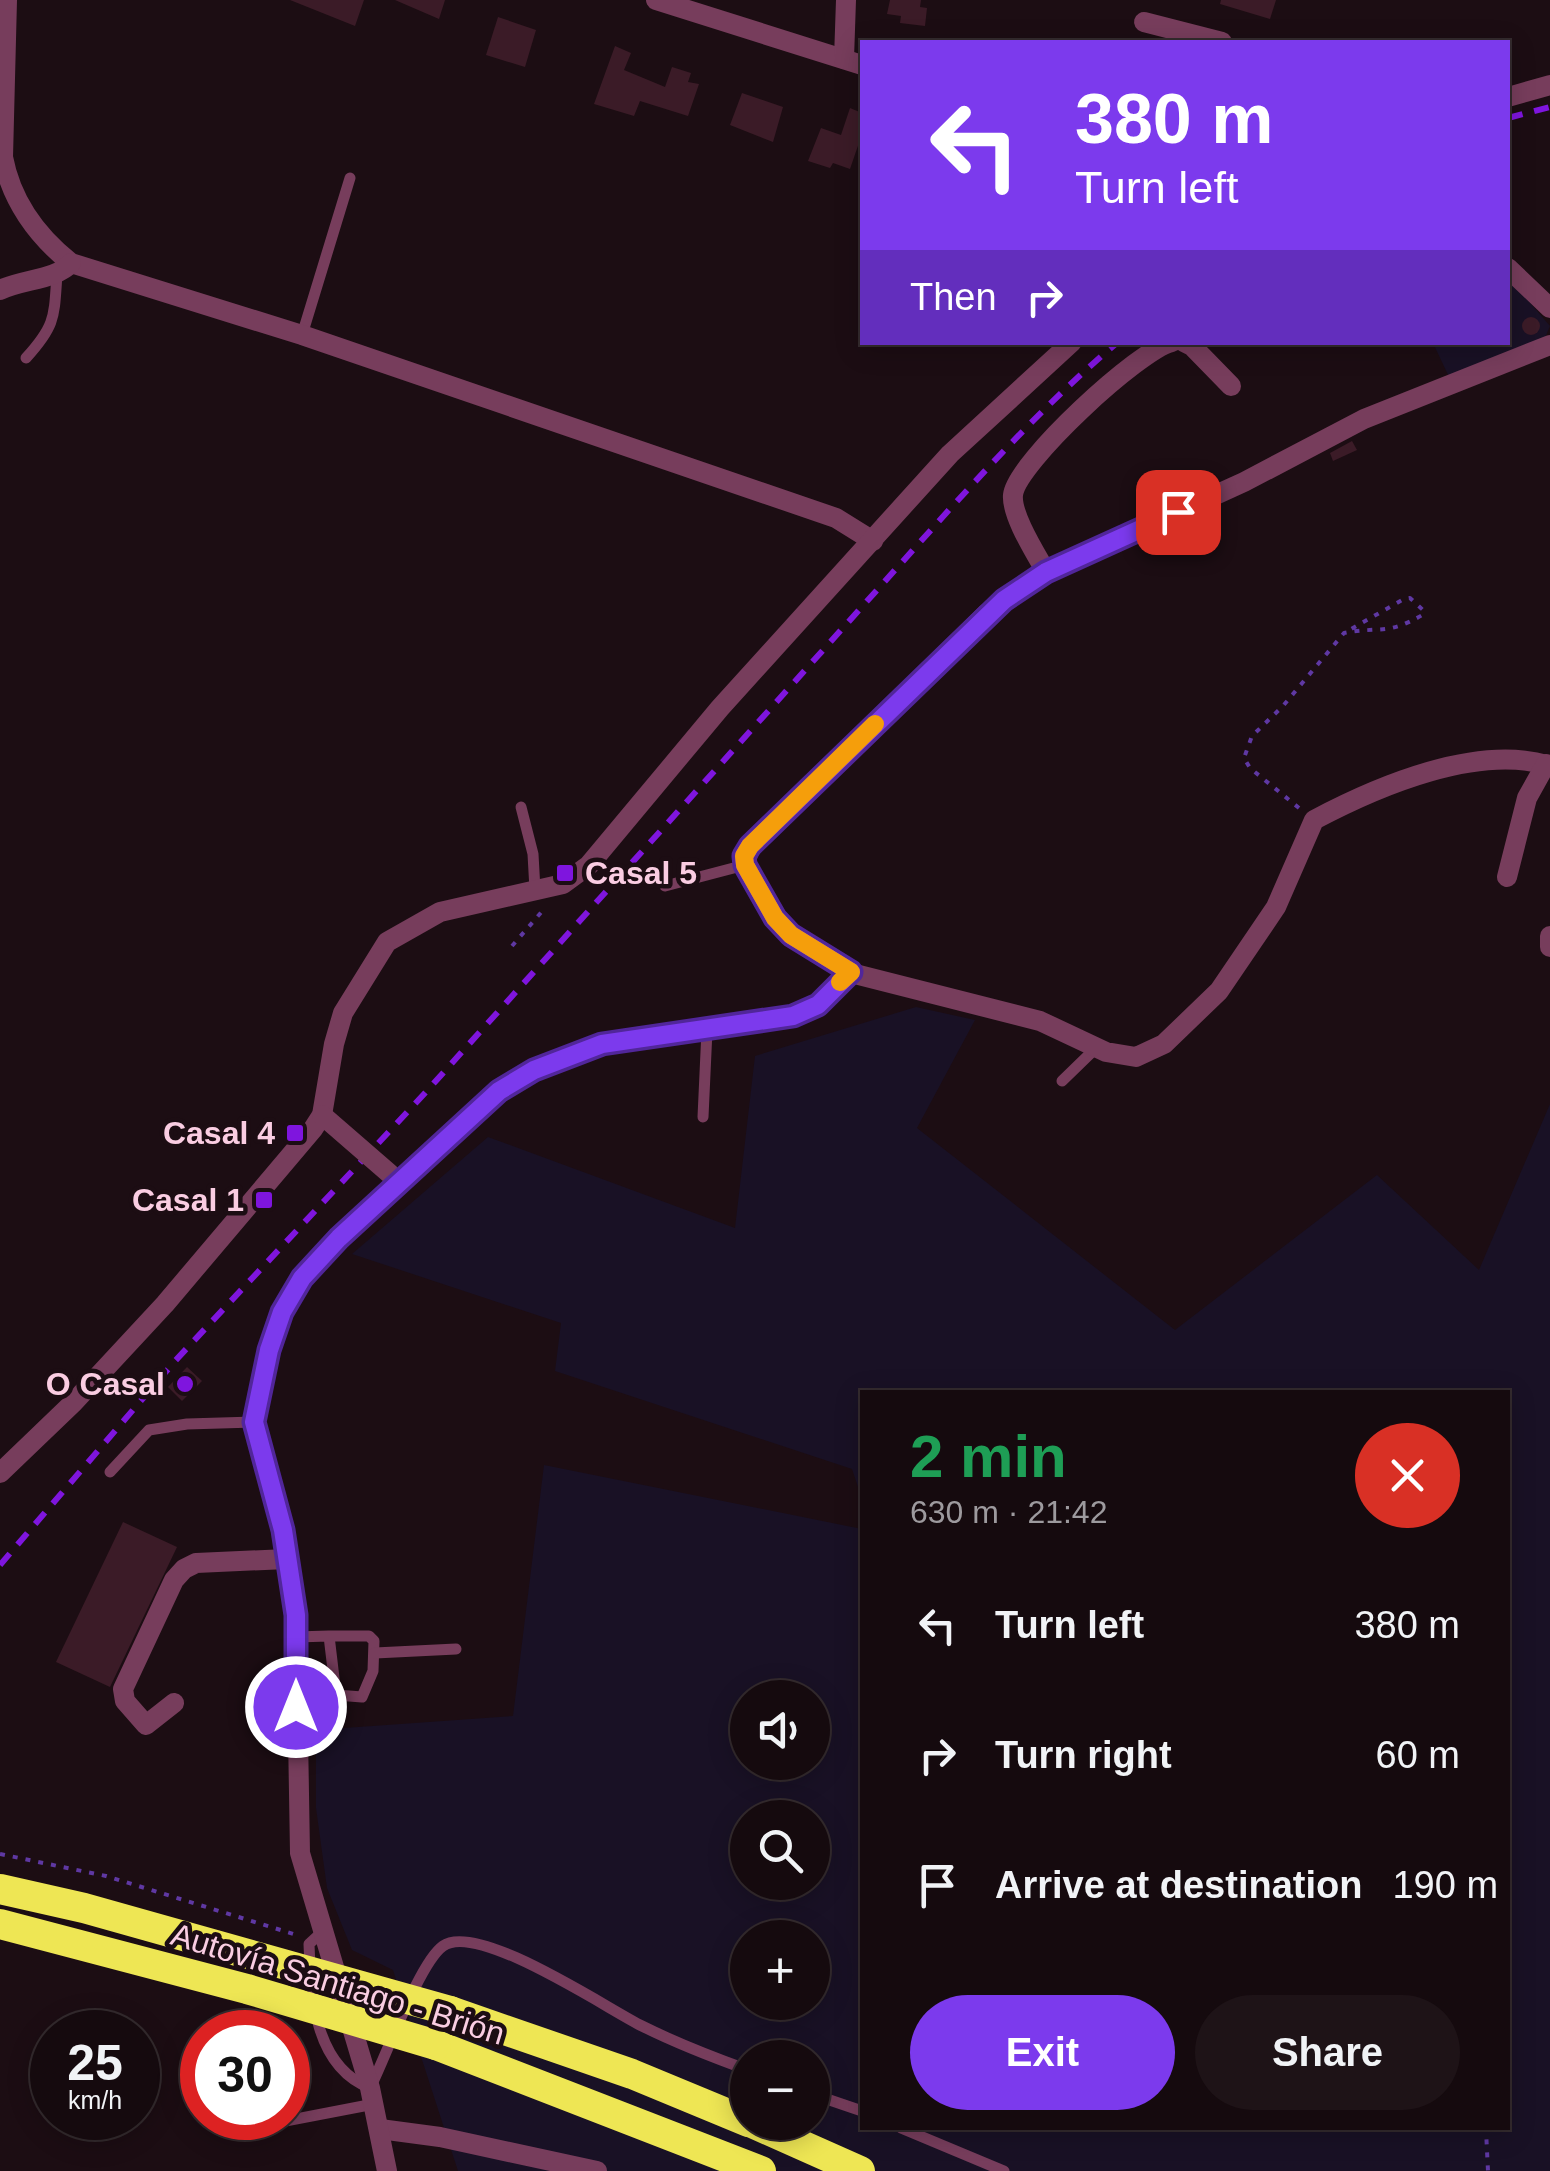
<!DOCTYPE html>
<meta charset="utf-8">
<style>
:root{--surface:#150a0e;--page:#1e1317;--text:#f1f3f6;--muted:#9d9a9e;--line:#342b2e;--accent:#7c3aed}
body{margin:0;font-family:Helvetica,sans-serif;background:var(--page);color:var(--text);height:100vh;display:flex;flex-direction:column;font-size:38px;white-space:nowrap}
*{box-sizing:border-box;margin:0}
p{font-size:32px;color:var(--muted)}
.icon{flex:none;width:55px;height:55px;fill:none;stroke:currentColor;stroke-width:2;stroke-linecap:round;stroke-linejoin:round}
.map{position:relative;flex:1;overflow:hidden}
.drawer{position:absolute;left:860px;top:1390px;width:650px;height:740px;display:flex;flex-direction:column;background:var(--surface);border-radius:0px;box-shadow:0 5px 25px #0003,0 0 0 2px var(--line)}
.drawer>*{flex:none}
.top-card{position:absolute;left:860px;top:40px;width:650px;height:305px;border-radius:0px;box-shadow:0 5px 25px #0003,0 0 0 2px var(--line);background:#7c3aed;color:#fff;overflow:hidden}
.fabs{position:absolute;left:730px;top:1680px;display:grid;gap:20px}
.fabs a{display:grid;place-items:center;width:100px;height:100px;border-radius:50%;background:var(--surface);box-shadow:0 5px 25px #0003,0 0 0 2px var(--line);font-size:50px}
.speed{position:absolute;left:30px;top:2010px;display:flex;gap:20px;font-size:50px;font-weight:700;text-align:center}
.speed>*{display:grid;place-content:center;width:130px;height:130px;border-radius:50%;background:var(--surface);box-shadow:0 5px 25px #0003,0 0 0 2px var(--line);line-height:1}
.speed small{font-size:25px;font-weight:400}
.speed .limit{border:15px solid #d22;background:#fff;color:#111}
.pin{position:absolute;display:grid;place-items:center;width:85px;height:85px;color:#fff;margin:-42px;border-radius:20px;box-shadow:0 5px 15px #0006}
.me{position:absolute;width:110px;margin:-55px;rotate:0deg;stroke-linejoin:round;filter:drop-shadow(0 0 8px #0008)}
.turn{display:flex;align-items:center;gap:35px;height:210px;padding:0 50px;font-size:45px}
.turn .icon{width:130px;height:130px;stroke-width:2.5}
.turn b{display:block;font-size:70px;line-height:85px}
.then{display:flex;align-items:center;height:95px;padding:0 50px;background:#0003;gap:20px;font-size:38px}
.round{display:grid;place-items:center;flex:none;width:105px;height:105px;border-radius:52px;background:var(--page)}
.head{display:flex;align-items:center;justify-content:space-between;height:170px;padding:0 50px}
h1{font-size:60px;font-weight:700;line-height:75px;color:#1e9e55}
.primary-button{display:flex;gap:20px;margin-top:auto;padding:20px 50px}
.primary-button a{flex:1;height:115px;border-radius:60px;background:var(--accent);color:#fff;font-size:40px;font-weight:700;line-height:115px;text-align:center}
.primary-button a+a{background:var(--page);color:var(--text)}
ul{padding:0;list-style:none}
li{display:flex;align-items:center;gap:30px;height:130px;padding:0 50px}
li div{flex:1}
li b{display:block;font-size:38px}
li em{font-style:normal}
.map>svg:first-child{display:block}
.green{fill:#191125;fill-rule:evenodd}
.building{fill:#3b1b27}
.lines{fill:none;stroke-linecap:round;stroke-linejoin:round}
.path{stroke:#5f38a3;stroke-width:4;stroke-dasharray:5 8;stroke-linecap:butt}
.lane{stroke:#773d5c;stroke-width:11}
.street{stroke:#773d5c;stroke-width:20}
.highway{stroke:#eee654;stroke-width:30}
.rail{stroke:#7f15de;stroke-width:6;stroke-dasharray:15 12;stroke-linecap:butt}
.street-bridge{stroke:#773d5c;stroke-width:20}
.highway-bridge{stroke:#eee654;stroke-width:30}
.route-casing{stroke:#51269a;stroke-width:25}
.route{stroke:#7c3aed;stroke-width:18}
.slow{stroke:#f59e0b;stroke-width:18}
.poi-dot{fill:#7f15de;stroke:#1c0d13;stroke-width:4}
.labels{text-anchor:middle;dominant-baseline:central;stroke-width:9;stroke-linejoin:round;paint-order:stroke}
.poi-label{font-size:32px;font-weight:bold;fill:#facde2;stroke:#1c0d13;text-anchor:end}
.street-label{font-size:32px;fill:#facde2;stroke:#1c0d13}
</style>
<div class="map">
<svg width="1550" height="2171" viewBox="0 0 1550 2171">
<rect width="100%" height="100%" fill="#1c0d13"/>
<g class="green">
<path d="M 1508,277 L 1550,326 L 1544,340 L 1450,379 L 1433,343 L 1508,342 Z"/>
<path d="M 916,1007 L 975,1020 L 917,1128 L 1175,1330 L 1377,1175 L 1479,1270 L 1550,1104 L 1550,2171 L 458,2171 L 393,1970 L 352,1950 L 327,1888 L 316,1808 L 316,1730 L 513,1716 L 544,1465 L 862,1529 L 862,2128 L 1508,2128 L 1508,1392 L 862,1392 L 862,1499 L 852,1469 L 555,1371 L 561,1323 L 352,1254 L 488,1137 L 735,1228 L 755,1056 ZM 748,1698 L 812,1698 L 812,1762 L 748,1762 ZM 748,1818 L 812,1818 L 812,1882 L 748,1882 ZM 748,1938 L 812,1938 L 812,2002 L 748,2002 ZM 748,2058 L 812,2058 L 812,2122 L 748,2122 Z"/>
</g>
<g class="building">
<path d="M 290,0 L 364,0 L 355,26 Z"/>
<path d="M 395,0 L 445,0 L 439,19 Z"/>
<path d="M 890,0 L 921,0 L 920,7 L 927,8 L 925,26 L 900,23 L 901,16 L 887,14 Z"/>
<path d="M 1221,0 L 1276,0 L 1270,19 L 1220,4 Z"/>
<path d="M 498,17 L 536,30 L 525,67 L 486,55 Z"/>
<path d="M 615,46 L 631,53 L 624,70 L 665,87 L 672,67 L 691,73 L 688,82 L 699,84 L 688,116 L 640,101 L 634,116 L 594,104 Z"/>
<path d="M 742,93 L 783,107 L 773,142 L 730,125 Z"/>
<path d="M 850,108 L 862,113 L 862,134 L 850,169 L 833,163 L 830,168 L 808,161 L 821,128 L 841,135 Z"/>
<circle cx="1531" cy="326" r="9"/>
<path d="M 1352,441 L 1357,450 L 1333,461 L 1330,453 Z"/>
<path d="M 187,1367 L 202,1381 L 182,1401 L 168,1387 Z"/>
<path d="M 123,1522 L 177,1547 L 110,1687 L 56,1662 Z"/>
</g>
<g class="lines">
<g class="path">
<path d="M 1299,808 L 1250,768 L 1244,758 L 1252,736 L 1283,706 L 1344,633 C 1380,626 1387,636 1424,614 L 1423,610 L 1410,598 L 1404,599 L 1344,633"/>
<path d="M 512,946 L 545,908"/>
<path d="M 0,1854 L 106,1876 L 300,1936"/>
<path d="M 1483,2128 L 1486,2130 L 1488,2171"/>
</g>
<g class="lane">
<path d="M 302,335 L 350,178"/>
<path d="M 26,358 C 56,325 54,317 57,274"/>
<path d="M 521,807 L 533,854 L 535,890"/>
<path d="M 665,886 L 745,865"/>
<path d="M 1062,1081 L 1096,1048"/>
<path d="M 703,1117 L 707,1030"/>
<path d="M 110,1472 L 149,1430 L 187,1424 L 254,1422"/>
<path d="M 296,1637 L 329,1636 L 336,1695 L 362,1697 L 373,1671 L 374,1641 L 369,1636 L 329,1636"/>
<path d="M 375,1653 L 456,1649"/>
<path d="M 322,1932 L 309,1944 C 311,1996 314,2066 370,2088 C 386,2057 419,1963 443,1946 C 477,1921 606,2008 642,2026 C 676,2043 712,2057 748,2070"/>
<path d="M 812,2094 L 862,2111"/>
<path d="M 254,2127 L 374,2104"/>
<path d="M 901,2128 L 1004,2171"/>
</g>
<g class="street">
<path d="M 7,0 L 3,157 C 11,200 37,236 71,263 L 302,335 L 836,518 L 873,541"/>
<path d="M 656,0 L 862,65"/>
<path d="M 1144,22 L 1222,42"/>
<path d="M 844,59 L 846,0"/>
<path d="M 1508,97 L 1550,85"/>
<path d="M 1508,268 L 1550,308"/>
<path d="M 0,290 C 22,279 56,280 71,263"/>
<path d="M 1184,342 L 1192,346 L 1231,386"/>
<path d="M 1550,345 L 1364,419 L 1244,482 L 1046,572 L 986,614 L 750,847 L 745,865 L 775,918 L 791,935 L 851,973 L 1040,1021 L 1106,1052 L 1136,1057 L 1164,1044 L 1219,991 L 1276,907 L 1314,820 C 1378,786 1479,743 1550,766"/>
<path d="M 1046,572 C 1036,554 1011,515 1013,495 C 1016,463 1140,349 1172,342"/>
<path d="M 1507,877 L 1527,798 L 1546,764"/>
<path d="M 1550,936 L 1550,947"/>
<path d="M 0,1473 L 74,1402 L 165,1304 L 313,1129 L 322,1115 L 334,1044 L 343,1013 L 387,942 L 440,912 L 563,884 L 589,865 L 720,708 L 950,454 L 1072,342"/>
<path d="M 174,1703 L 146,1725 L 125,1701 L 123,1689 L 174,1580 L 184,1569 L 196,1563 L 287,1559"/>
<path d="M 380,2129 L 440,2137 L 597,2171"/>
<path d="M 387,2171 L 370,2088 L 300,1853 L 296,1615 L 283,1530 L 254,1422 L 269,1350 L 282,1312 L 301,1278 L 339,1239 L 499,1091 L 534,1070 L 602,1044 L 793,1016 L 817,1005 L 851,973"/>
</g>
<g class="highway">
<path d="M 450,2011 L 632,2074 L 748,2122"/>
<path d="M 436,2045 L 761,2171"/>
<path d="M 750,2122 L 860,2171"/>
</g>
<g class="rail">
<path d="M 1508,118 L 1550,107"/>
<path d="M 0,1565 L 175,1361 L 425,1093 L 948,511 C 1002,452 1056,394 1118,342"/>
</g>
<path class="street-bridge" d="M 322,1115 L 390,1174"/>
<g class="highway-bridge">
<path d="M 0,1889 L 84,1908 L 450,2011"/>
<path d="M 0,1924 L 247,1989 L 436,2045"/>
</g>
</g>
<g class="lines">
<defs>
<path id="route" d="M 296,1707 L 296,1615 L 283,1530 L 254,1422 L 269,1350 L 282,1312 L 302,1278 L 339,1238 L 499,1091 L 534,1070 L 602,1044 L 793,1016 L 818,1005 L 851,972 L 791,935 L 775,918 L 745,865 L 744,856 L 750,846 L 1004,600 L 1046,572 L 1178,512"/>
</defs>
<use href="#route" class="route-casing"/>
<use href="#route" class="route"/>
<path class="slow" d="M 840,982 L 851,972 L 791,935 L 775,918 L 745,865 L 744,856 L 750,846 L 875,724"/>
</g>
<g class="poi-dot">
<rect x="555" y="863" width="20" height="20" rx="5"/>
<rect x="285" y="1123" width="20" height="20" rx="5"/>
<rect x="254" y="1190" width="20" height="20" rx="5"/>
<circle cx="185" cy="1384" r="10"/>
</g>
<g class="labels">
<g class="poi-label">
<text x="585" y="873" text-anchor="start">Casal 5</text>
<text x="275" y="1133">Casal 4</text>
<text x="244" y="1200">Casal 1</text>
<text x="165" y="1384">O Casal</text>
</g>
<g class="street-label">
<text transform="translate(338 1984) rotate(17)">Autovía Santiago - Brión</text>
</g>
</g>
</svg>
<div class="fabs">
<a><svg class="icon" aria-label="sound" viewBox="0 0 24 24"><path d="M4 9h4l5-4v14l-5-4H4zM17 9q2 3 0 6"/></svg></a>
<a><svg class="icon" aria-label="search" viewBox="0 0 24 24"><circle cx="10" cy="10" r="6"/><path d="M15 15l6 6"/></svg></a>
<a>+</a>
<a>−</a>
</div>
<div class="speed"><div>25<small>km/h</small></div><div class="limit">30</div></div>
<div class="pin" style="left:1178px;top:512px;background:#d93025"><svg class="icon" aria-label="arrive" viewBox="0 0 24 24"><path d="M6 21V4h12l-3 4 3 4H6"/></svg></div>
<svg class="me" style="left:296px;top:1707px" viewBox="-20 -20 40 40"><circle r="17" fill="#7c3aed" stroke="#fff" stroke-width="3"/><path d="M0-11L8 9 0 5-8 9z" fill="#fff"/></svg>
<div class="top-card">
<div class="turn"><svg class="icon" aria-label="left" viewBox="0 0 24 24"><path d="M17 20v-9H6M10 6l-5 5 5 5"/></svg><div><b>380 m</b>Turn left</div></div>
<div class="then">Then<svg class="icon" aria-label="right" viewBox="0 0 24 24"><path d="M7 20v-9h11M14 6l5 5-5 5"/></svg></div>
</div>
<section class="drawer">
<div class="head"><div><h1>2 min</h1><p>630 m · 21:42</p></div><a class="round" style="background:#d93025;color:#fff"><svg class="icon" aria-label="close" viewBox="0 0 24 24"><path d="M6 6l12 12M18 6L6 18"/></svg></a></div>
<ul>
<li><svg class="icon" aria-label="left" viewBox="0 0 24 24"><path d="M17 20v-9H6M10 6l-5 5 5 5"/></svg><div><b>Turn left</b></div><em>380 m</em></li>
<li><svg class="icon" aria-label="right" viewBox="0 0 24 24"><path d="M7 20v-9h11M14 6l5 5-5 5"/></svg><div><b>Turn right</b></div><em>60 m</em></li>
<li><svg class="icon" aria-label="arrive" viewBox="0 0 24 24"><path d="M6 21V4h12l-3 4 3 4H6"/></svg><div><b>Arrive at destination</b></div><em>190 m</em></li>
</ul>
<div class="primary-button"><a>Exit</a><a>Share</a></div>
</section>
</div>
